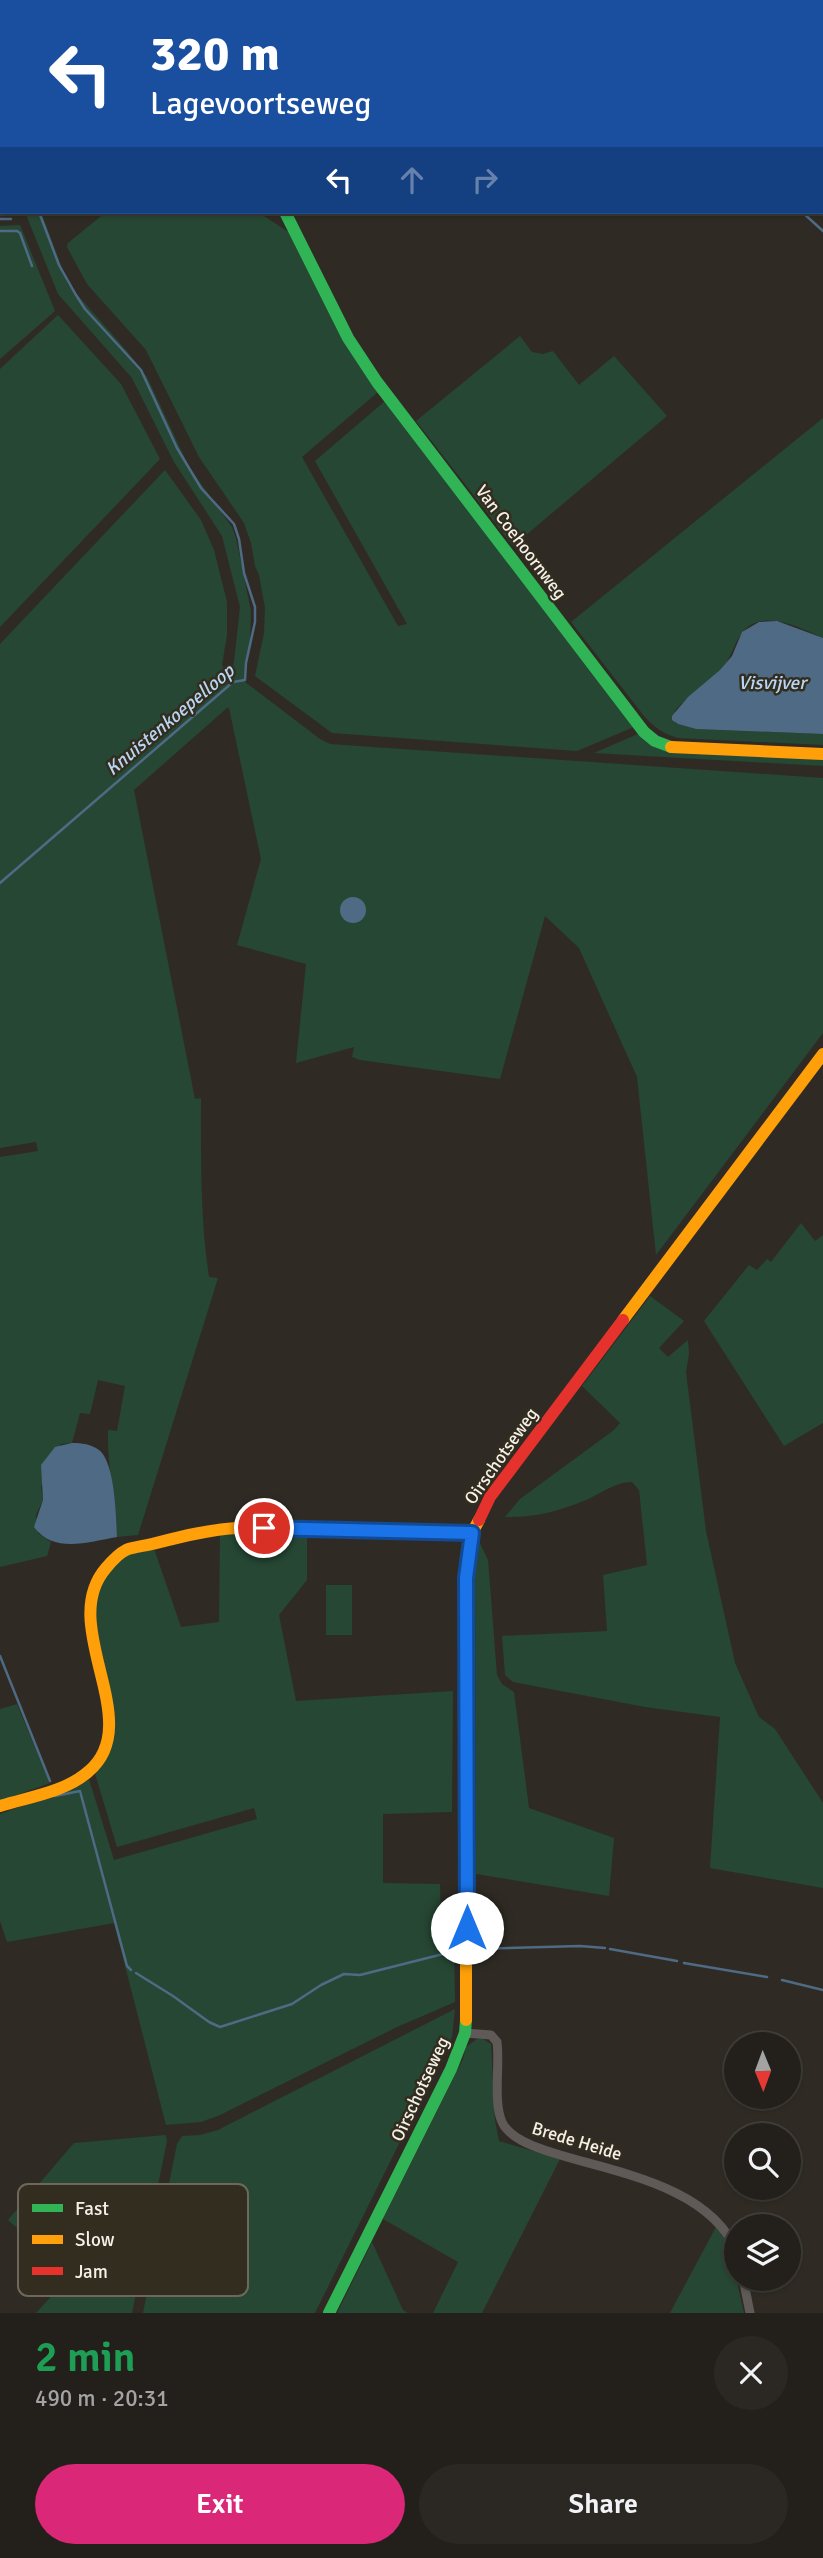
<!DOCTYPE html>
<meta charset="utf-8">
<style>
:root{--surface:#23201b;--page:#2b2824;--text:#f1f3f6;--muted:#a3a3a3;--line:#403e3a;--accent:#db2777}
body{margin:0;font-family:Signika,sans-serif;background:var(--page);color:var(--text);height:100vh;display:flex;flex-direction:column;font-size:26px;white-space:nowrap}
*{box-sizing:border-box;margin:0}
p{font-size:23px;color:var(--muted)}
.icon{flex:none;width:38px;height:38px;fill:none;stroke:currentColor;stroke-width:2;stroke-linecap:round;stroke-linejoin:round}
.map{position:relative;height:2313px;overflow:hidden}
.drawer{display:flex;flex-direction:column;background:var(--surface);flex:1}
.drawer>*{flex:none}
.banner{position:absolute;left:0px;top:0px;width:824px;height:214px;box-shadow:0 2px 5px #0004,0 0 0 2px var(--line);background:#1a4fa0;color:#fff;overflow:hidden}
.needle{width:46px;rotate:179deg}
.controls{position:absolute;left:724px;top:2032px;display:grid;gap:14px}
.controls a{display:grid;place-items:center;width:77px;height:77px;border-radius:50%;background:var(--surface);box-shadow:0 2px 5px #0004,0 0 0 2px var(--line);font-size:35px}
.pin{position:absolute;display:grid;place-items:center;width:60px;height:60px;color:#fff;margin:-30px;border:4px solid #fff;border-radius:50%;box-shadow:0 2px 7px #0007}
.me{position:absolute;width:77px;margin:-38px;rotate:0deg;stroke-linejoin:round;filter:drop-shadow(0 0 5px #0008)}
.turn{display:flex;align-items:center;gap:24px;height:147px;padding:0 35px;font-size:32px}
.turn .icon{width:91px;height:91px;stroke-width:2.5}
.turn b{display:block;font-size:49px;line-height:60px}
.lanes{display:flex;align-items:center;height:66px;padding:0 35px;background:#0003;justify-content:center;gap:35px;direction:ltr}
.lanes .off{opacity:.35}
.round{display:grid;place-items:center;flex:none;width:74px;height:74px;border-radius:37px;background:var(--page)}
.overview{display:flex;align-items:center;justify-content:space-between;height:119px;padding:0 35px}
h1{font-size:42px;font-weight:600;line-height:52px;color:#1e9e55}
.action{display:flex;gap:14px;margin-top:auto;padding:14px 35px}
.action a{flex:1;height:80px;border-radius:42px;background:var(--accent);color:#fff;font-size:28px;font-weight:600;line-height:80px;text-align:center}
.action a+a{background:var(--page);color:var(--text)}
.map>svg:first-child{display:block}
.green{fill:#264734}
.water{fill:#4e6a85}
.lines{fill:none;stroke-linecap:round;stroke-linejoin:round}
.stream{stroke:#4e6a85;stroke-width:2.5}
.street{stroke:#5f5957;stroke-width:9}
.fast{stroke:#30b455;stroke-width:12}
.slow{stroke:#ff9f0a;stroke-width:12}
.jam{stroke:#e5322d;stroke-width:12}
.route-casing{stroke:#114b97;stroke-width:18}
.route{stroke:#1a73e8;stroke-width:12}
.labels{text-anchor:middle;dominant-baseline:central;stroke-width:5;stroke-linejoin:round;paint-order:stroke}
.street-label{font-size:18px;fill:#f5f1e8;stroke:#332d1f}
.water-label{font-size:19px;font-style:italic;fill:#b7d6f4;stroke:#332d1f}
.key{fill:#332d1f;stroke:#6d685b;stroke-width:2}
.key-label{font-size:19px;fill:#f5f1e8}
</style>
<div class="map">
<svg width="823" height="2313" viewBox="0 0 823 2313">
<rect width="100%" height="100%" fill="#2f2b24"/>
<g class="green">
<path d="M 25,212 L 41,212 L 68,284 L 126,350 L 147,377 L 189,467 L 232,527 L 236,538 L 251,611 L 250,642 L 244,671 L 245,682 L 320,739 L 330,744 L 823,778 L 823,1033 L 656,1255 L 637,1077 L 579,948 L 545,916 L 500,1079 L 360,1060 L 352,1057 L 354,1047 L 296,1063 L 306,964 L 237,945 L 261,859 L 229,708 L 227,708 L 134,790 L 195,1099 L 201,1098 C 201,1158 200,1218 209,1277 L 218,1278 L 138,1535 L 117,1537 C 115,1500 107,1466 108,1430 L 117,1431 L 125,1386 L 98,1380 L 90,1414 L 80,1413 L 72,1443 L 61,1444 L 41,1487 L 43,1500 L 36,1515 L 38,1533 L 51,1542 L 47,1556 L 0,1567 L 0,1157 L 38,1151 L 36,1142 L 0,1148 L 0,644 L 165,470 L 201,520 L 214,550 L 227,602 L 227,635 L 222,665 L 230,677 L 234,662 L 240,607 L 222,536 L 174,462 L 132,378 L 58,294 Z"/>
<path d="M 106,212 L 258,212 L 290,233 L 378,392 L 302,457 L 398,626 L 407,624 L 315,461 L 385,401 L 634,727 L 577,751 L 332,733 L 255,676 L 264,633 L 265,608 L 259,575 L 255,566 L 251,543 L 244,523 L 199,457 L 146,350 L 87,284 L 67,247 L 68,243 Z"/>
<path d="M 20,225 L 55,311 L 0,359 L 0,226 Z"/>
<path d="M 58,315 L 121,384 L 160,459 L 0,627 L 0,369 Z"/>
<path d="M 520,336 L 532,352 L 543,354 L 553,351 L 579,385 L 614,356 L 667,416 L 513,546 L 416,421 Z"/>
<path d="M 823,418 L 823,638 C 801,628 761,607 742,633 C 733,645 731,659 720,671 C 706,685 688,695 675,711 L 675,723 L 696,729 L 823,734 L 823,745 L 678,738 C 663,734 654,727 644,716 L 571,622 Z"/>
<path d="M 640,733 L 648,739 L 823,756 L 823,766 L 594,753 Z"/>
<path d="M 801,1223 L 815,1241 L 823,1235 L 823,1423 L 784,1446 L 704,1321 L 749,1265 L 757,1270 L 767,1259 L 771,1262 Z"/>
<path d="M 650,1296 L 684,1321 L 659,1348 L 668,1357 L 688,1340 L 689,1354 L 686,1372 L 706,1531 L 735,1663 L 759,1717 L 775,1729 L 823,1803 L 823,1888 L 710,1868 L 720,1717 L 645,1707 L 513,1682 L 505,1675 L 502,1636 L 607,1631 L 603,1575 L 647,1565 L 639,1490 L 632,1482 C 617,1481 600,1494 586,1500 C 560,1511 533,1518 505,1517 L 520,1499 L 614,1430 L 620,1423 L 582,1386 Z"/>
<path d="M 220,1531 L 307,1532 L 307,1580 L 279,1615 L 296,1701 L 453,1691 L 452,1812 L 383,1814 L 383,1883 L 440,1884 L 441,1934 L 444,1940 L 454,1942 L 455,2002 L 397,2027 L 220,2115 L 201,2122 L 166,2125 L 114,1923 L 7,1942 L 0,1921 L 0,1814 L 67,1790 L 88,1776 L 114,1860 L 257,1819 L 254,1808 L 117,1847 L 94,1770 L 107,1753 L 92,1618 L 94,1593 L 115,1561 L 152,1543 L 181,1627 L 219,1622 Z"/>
<path d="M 478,1539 L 488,1560 L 497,1675 L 502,1684 L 514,1692 L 529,1808 L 614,1838 L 609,1896 L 476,1874 L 475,1576 Z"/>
<rect x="326" y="1585" width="26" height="50"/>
<path d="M 17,1704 L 50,1783 L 0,1801 L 0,1709 Z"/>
<path d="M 455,2009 L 452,2037 L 315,2313 L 143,2313 L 177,2144 L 182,2136 L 200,2135 L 218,2130 Z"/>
<path d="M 477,2039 L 483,2039 L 491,2044 L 495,2120 L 499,2141 L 560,2159 L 482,2313 L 433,2313 L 458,2262 L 383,2219 L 463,2059 L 466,2047 Z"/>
<path d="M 166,2135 L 167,2141 L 132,2313 L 36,2313 L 71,2275 L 8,2220 L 74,2143 Z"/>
<path d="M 716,2227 L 728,2243 L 744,2313 L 670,2313 Z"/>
<path d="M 372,2242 L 403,2310 L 408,2313 L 337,2313 Z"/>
</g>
<g class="water">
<path d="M 777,621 L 823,638 L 823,734 L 696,729 L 678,724 L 672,720 L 672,716 L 688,697 L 720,670 L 732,656 L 742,632 L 759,622 Z"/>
<circle cx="353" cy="910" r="13"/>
<path d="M 72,1443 C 82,1443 91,1444 99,1450 C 115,1462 116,1516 117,1537 C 88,1542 54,1554 34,1527 L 43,1500 L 41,1465 L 55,1447 Z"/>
</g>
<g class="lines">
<g class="stream">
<path d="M 560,0 L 562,2"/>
<path d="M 0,155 L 2,157"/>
<path d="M 802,212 L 823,231"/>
<path d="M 0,219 L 11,219"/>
<path d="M 0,231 L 17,231 L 20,233 L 32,266"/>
<path d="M 0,883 L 233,682 L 245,680 L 246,663 L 255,622 L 255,607 L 244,573 L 239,539 L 234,524 L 201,488 L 177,448 L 141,370 L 85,309 L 76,295 L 59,265 L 39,212"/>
<path d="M 0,1656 L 50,1781"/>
<path d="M 55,1796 L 80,1791 L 127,1966 L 131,1970"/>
<path d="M 474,1949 L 580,1946 L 605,1948"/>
<path d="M 610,1949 L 677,1961"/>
<path d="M 684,1963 L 767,1977"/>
<path d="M 136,1973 L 173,1996 L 209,2022 L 220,2027 L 292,2004 L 321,1985 L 344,1974 L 360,1975 L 455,1951"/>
<path d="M 782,1980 L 823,1990"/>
</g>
<g class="street">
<path d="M 171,0 L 172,2"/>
<path d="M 465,2033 L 491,2035 L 497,2042 C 500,2065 493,2102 502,2122 C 523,2170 698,2158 737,2252"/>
<path d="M 743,2278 L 750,2313"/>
</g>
<g class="fast">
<path d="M 285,212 L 348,338 L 377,382 L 644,732 L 655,741 L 671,747"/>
<path d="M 329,2313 L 451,2069 L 465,2033 L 466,2020"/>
</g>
<g class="slow">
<path d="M 671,747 L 823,754"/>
<path d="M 623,1320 L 823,1054"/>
<path d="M 0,1806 C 29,1797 66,1792 89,1771 C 147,1721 56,1626 106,1568 C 111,1562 118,1554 126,1550 C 133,1547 144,1546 152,1544 C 180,1537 207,1530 236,1528 L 472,1533"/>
<path d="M 466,2020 L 466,1578 L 472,1533 L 479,1520"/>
</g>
<path class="jam" d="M 479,1520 L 490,1497 L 623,1320"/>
</g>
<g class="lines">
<defs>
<path id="route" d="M 264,1528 L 472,1533 L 466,1578 L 467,1928"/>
</defs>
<use href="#route" class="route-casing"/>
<use href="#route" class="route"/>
</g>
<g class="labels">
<g class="street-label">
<text transform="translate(521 542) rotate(53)">Van Coehoornweg</text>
<text transform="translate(501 1456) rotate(-55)">Oirschotseweg</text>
<text transform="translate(420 2089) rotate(-65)">Oirschotseweg</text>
<text transform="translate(577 2141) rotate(17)">Brede Heide</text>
</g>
<g class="water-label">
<text x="772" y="683">Visvijver</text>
<text transform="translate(170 720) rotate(-40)">Knuistenkoepelloop</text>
</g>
</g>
<rect x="18" y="2184" width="230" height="112" rx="10" class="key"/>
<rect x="32" y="2204" width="31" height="8" fill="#30b455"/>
<rect x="32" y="2235" width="31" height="9" fill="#ff9f0a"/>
<rect x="32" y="2267" width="31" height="8" fill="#e5322d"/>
<g class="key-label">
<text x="75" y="2215">Fast</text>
<text x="75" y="2246">Slow</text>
<text x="75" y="2278">Jam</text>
</g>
</svg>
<div class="controls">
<a><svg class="needle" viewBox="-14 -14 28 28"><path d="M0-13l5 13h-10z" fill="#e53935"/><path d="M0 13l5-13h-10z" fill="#a3a3a3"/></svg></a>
<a><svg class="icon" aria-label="search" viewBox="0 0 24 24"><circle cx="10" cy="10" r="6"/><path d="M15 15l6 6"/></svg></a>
<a><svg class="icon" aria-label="layers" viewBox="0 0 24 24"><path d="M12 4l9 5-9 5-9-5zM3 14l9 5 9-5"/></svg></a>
</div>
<div class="pin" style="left:264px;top:1528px;background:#d93025"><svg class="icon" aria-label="arrive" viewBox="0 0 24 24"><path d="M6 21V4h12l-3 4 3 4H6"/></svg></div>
<svg class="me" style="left:467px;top:1928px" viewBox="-20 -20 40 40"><circle r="19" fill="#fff"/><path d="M0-13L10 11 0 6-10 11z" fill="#1a73e8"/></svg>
<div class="banner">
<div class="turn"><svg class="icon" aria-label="left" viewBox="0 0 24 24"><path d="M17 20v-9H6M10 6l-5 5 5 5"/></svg><div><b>320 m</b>Lagevoortseweg</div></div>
<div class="lanes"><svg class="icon" aria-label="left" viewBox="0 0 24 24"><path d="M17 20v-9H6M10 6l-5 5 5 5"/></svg><svg class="icon off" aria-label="ahead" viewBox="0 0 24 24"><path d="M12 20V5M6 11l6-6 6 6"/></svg><svg class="icon off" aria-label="right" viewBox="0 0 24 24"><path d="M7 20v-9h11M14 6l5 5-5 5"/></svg></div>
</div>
</div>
<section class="drawer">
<div class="overview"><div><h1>2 min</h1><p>490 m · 20:31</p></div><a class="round"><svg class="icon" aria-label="close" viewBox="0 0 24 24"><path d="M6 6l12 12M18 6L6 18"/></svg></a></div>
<div class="action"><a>Exit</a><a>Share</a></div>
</section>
